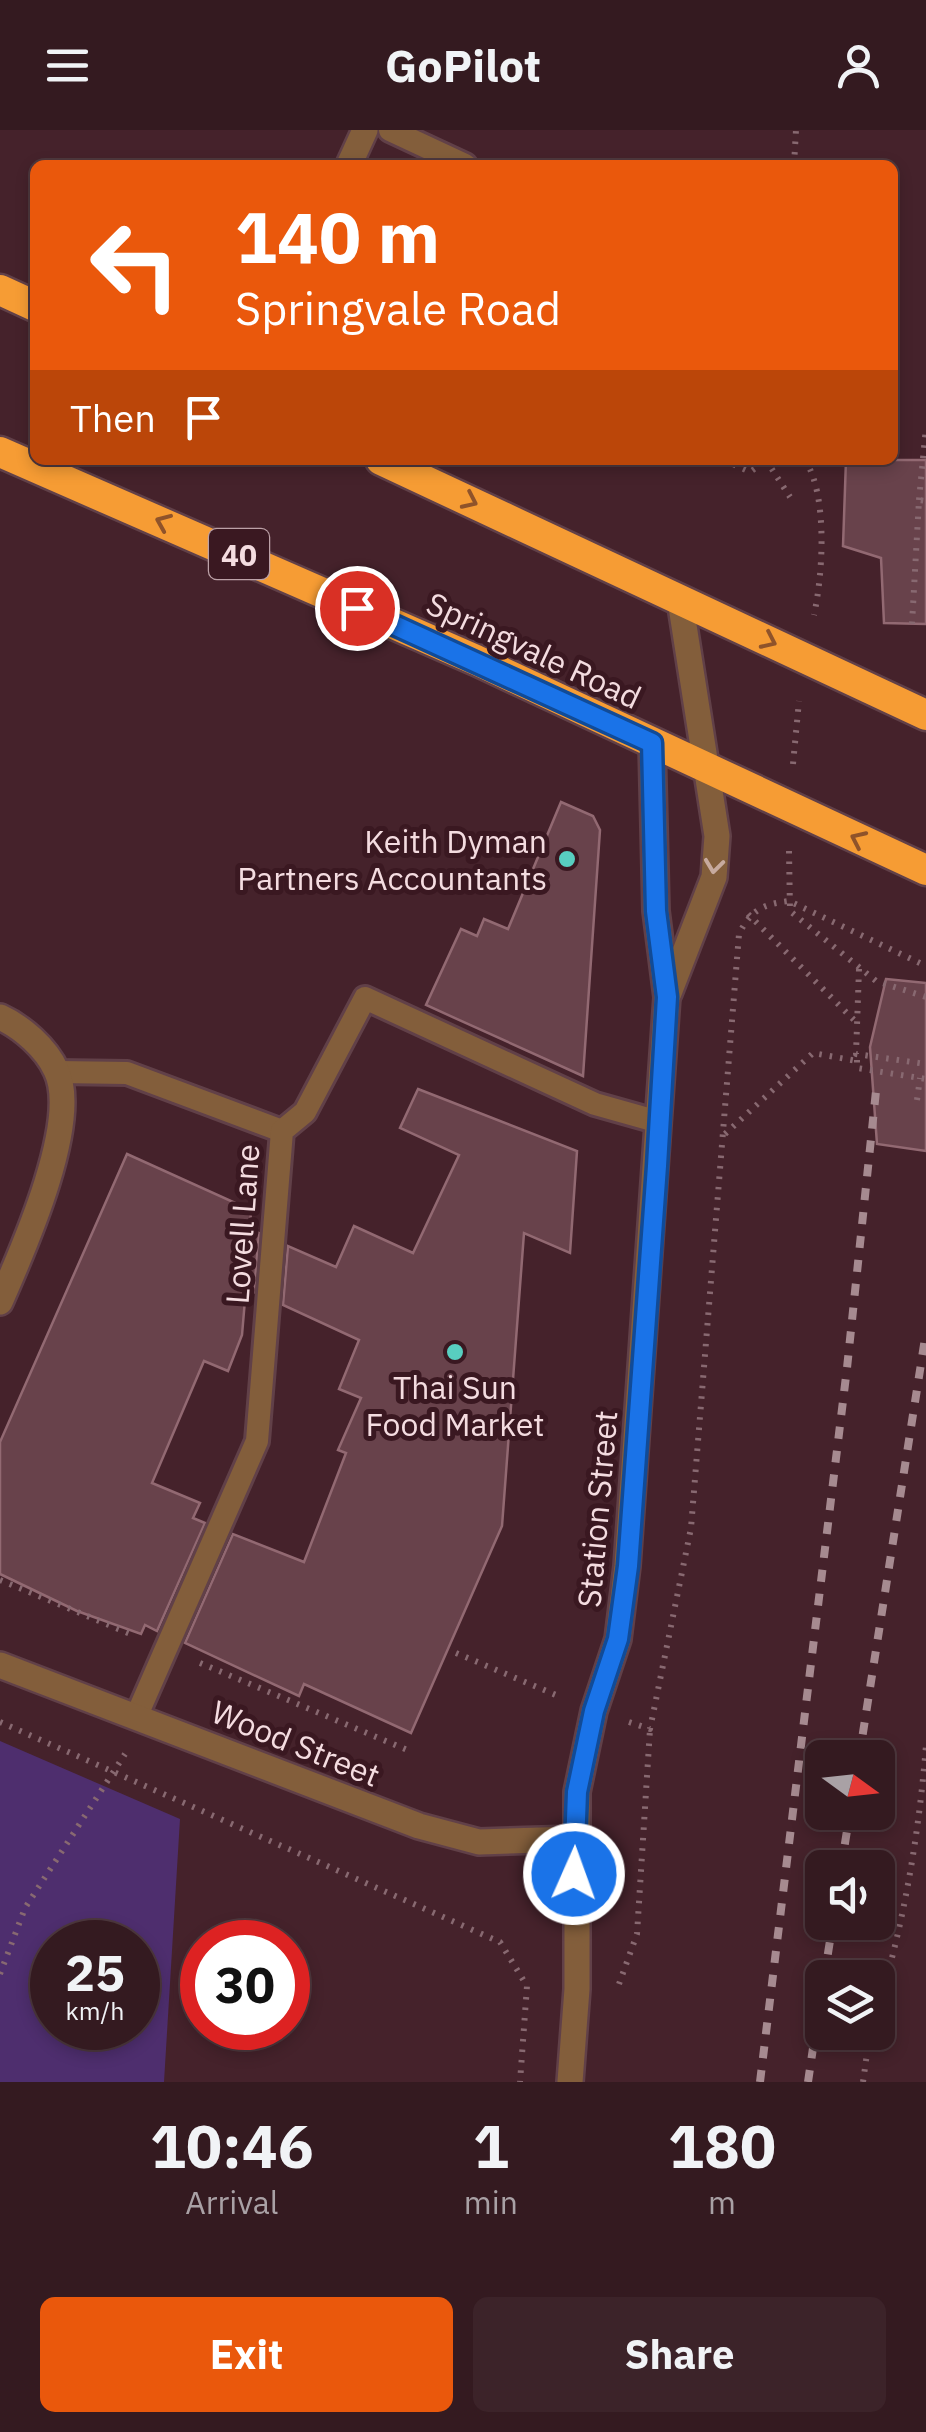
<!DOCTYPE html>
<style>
:root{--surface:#341a20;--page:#3c2329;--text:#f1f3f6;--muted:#a9a1a5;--line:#4e383e;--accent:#ea580c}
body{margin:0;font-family:"IBM Plex Sans",sans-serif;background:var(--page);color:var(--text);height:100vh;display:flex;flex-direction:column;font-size:38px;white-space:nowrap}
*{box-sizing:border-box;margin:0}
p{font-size:32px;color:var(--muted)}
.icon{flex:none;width:55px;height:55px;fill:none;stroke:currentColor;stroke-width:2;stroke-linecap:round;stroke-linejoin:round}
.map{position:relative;height:1952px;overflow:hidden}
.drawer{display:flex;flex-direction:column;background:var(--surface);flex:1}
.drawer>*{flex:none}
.guide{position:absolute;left:30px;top:30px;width:868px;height:305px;border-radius:15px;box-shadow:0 5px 15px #0003,0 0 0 2px var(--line);background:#ea580c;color:#fff;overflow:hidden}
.needle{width:65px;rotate:105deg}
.buttons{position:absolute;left:805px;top:1610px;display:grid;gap:20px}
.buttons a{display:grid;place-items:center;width:90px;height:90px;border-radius:15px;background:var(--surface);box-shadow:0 5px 15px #0003,0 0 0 2px var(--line);font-size:50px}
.speed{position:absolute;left:30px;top:1790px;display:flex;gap:20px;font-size:50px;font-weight:700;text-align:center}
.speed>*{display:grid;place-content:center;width:130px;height:130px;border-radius:50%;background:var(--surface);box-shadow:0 5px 15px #0003,0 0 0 2px var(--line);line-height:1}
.speed small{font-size:25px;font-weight:400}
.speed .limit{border:15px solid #d22;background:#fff;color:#111}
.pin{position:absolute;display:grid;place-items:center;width:85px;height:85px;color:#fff;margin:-42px;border:5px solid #fff;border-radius:50%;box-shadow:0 2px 10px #0007}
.me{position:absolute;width:110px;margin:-55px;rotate:2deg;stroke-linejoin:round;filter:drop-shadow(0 0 8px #0008)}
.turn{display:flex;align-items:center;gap:35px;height:210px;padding:0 40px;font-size:45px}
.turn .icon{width:130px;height:130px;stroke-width:2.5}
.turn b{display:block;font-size:70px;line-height:85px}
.then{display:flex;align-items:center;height:95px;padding:0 40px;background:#0003;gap:20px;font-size:38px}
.eta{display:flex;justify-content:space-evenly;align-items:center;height:170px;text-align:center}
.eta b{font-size:60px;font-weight:800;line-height:70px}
.button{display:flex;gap:20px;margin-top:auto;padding:20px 40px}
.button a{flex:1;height:115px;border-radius:15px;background:var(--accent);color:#fff;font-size:40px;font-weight:800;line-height:115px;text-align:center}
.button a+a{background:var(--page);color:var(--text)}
header{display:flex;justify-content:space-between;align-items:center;height:130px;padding:0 40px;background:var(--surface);font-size:45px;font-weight:800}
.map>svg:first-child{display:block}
.green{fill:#4e2e6e;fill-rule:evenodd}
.building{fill:#68424b;stroke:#926972;stroke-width:2.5}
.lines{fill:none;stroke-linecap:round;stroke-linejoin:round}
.lane-casing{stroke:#614048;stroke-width:28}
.street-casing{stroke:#614048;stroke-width:30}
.highway-casing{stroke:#614048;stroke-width:35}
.path{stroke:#886971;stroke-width:6;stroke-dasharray:2.5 8;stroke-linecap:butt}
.lane{stroke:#835e3b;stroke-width:22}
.street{stroke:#835e3b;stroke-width:25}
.highway{stroke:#f69c34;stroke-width:30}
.rail{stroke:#a68a90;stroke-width:8;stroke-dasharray:12 12;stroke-linecap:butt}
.oneway{stroke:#8f532a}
.oneway2{stroke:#c7aa9e}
.route-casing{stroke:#114b97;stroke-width:25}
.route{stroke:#1a73e8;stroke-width:18}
.poi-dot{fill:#58cec0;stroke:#3a1821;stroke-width:4}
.labels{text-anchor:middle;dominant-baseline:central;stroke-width:10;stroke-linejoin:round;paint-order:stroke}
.shield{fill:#3a1821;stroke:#bca1a7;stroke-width:2.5}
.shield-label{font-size:30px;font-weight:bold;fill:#f4dce0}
.street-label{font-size:32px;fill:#f4dce0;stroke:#3a1821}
.poi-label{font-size:32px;fill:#f4dce0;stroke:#3a1821;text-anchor:end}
</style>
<header><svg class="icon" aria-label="menu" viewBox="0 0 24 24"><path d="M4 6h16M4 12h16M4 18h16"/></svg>GoPilot<svg class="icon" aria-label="person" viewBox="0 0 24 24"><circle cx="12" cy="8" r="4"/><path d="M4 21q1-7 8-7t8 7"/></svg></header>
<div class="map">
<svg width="926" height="1952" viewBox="0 0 926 1952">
<rect width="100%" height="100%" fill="#45222b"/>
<path class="green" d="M 0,1611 L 180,1689 L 164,1952 L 0,1952 ZM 52,1812 L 138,1812 L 138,1898 L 52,1898 Z"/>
<g class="building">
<path d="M 846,330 L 926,330 L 926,494 L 884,493 L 881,428 L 843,416 Z"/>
<path d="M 561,672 L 593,686 L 600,700 L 583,946 L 426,875 L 461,799 L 477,806 L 484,789 L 508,799 Z"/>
<path d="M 886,849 L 926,853 L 926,1021 L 877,1014 L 870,917 Z"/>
<path d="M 418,959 L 577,1021 L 570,1123 L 524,1103 L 502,1396 L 411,1603 L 304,1554 L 299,1566 L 185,1513 L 233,1404 L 304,1432 L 346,1323 L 338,1320 L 361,1268 L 339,1259 L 359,1210 L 283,1175 L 288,1116 L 336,1137 L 354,1096 L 413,1123 L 459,1025 L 400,998 Z"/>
<path d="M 127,1024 L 251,1080 L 250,1099 L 259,1103 L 254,1162 L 246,1158 L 242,1205 L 228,1241 L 204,1231 L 152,1353 L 200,1373 L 193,1388 L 205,1393 L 157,1501 L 145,1495 L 141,1504 L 77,1481 L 0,1444 L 0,1312 Z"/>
</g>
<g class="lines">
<defs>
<g id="lane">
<path d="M 390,0 L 465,35"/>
<path d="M 58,942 L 127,943 L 282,1001"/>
<path d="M 137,1585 L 257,1311 L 282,1001 L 305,982 L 365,868 L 595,974 L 659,992"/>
</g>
<g id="street">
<path d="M 349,35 L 365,0"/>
<path d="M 669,863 L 714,747 L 717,706 L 680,470"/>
<path d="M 0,887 C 22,897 46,918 56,940 C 81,991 22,1122 0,1172"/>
<path d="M 0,1535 L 419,1696 L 479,1712 L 575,1709"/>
<path d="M 570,1952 L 577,1859 L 577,1662 L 594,1581 L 618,1509 L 627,1436 L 667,867 L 656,781 L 652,613"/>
</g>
<g id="highway">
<path d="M 0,160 L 35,176"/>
<path d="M 0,322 L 476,530 L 926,740"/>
<path d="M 381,330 L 926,585"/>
</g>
</defs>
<use href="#lane" class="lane-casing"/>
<use href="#street" class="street-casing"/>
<use href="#highway" class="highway-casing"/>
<g class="path">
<path d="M 794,35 L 796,0"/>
<path d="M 724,330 L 750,342 L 767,330"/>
<path d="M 766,330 L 790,367"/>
<path d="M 805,330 C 828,365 823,444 814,485"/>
<path d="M 919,370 L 926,297"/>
<path d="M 912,494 L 919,370 L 926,371"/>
<path d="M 793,634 L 799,571"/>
<path d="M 789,721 L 790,781 L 876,851 L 926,867"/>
<path d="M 748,784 L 857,893"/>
<path d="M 859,839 L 856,924 L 926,934"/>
<path d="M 857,930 L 857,938 L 926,949"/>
<path d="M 917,970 L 920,948"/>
<path d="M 725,1004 L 813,923 L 857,931"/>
<path d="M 0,1450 L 133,1505"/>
<path d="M 456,1523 L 556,1565"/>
<path d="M 200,1533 L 412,1622"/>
<path d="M 0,1592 L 500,1812 L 527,1856 L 520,1952"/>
<path d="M 629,1592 L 650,1599 L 691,1398 L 739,804 C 751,780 763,774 789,771 L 926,836"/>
<path d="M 0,1844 L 25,1778 L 125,1624"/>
<path d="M 619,1854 L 637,1804 L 650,1599"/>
<path d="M 878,1878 C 904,1793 919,1704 926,1615"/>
<path d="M 863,1952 L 870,1902"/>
</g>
<use href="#lane" class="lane"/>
<use href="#street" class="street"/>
<use href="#highway" class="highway"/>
<g class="rail">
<path d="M 859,1628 L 926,1202"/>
<path d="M 841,1738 L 850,1682"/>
<path d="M 824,1848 L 833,1792"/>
<path d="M 760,1952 L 847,1238 L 876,961"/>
<path d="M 808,1952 L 822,1857"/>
</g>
</g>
<defs><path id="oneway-chevron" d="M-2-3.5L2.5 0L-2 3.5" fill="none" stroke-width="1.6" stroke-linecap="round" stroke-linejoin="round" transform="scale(2.5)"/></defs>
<g class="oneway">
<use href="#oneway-chevron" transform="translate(470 371) rotate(25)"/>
<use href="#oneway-chevron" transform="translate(163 392) rotate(-157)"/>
<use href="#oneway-chevron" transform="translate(769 511) rotate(25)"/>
<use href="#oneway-chevron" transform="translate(858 709) rotate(-155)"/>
</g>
<use class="oneway2" href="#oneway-chevron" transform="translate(714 736) rotate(97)"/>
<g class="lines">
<defs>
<path id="route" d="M 357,478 L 652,613 L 656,781 L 667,867 L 657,1036 L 628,1436 L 618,1509 L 594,1581 L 577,1662 L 574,1744"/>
</defs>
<use href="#route" class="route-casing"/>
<use href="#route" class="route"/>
</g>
<g class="poi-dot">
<circle cx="567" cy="729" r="10"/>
<circle cx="455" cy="1222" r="10"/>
</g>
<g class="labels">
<rect class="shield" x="209" y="399" width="60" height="50" rx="8"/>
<g class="shield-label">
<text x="239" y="424">40</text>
</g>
<g class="street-label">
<text transform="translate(534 520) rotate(25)">Springvale Road</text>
<text transform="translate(242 1094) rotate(-86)">Lovell Lane</text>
<text transform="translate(597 1379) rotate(-85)">Station Street</text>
<text transform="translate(296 1613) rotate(22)">Wood Street</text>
</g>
<g class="poi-label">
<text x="547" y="711">Keith Dyman<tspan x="547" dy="37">Partners Accountants</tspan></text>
<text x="455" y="1257" text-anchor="middle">Thai Sun<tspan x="455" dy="37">Food Market</tspan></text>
</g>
</g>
</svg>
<div class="buttons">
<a><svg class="needle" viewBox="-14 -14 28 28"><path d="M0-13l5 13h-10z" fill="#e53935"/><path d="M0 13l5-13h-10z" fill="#a9a1a5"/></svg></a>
<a><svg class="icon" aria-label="sound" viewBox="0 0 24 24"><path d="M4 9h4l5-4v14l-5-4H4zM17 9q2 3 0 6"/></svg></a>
<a><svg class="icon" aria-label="layers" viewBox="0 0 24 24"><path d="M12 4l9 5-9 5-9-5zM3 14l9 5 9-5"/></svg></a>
</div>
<div class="speed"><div>25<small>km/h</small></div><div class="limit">30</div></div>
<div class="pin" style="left:357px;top:478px;background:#d93025"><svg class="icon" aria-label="arrive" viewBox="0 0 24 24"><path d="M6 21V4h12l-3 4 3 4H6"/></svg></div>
<svg class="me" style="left:574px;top:1744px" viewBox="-20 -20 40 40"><circle r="17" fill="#1a73e8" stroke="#fff" stroke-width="3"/><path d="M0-11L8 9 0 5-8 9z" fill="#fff"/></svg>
<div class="guide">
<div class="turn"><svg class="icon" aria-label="left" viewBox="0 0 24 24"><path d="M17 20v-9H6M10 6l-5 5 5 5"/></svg><div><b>140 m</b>Springvale Road</div></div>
<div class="then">Then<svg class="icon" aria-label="arrive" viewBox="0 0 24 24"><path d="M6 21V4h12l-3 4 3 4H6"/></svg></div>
</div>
</div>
<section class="drawer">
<div class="eta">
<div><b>10:46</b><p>Arrival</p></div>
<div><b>1</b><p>min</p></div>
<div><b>180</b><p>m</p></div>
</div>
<div class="button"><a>Exit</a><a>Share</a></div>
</section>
